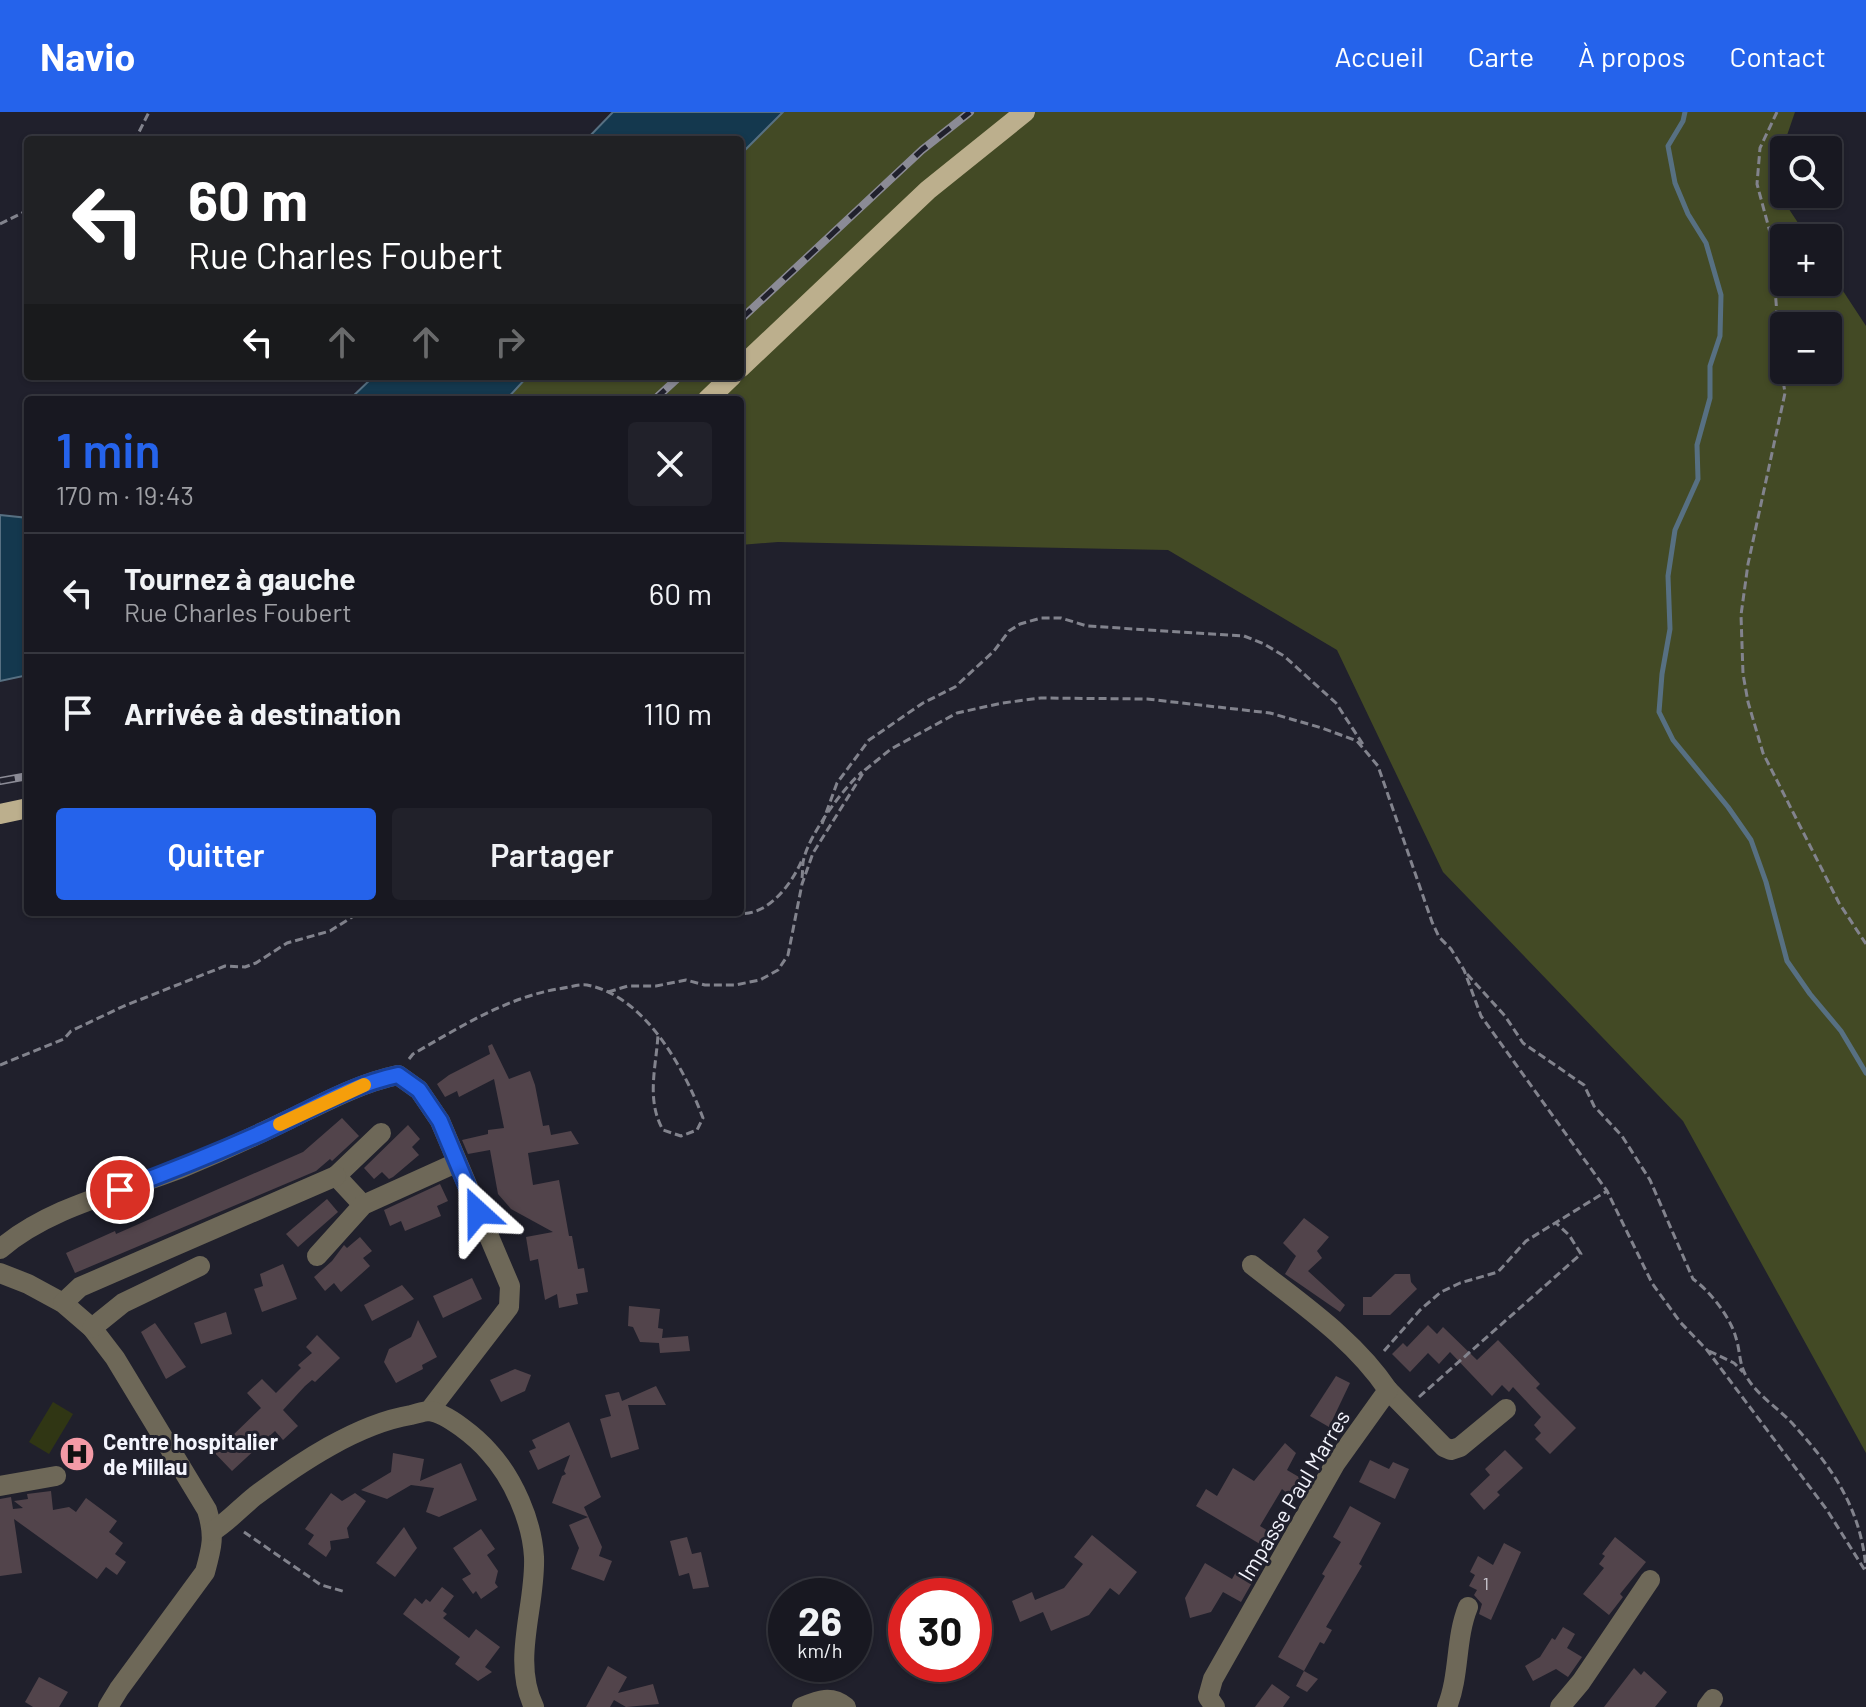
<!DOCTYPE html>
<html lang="fr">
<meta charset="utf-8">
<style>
:root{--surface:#181821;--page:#21212a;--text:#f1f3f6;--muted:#9fa0a5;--line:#36373f;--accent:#2563eb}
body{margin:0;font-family:Barlow,sans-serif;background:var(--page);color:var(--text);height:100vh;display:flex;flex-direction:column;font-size:30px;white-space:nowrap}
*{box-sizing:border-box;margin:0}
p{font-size:26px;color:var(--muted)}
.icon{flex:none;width:44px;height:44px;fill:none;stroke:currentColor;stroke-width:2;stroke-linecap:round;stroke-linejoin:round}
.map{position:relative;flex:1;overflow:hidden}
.drawer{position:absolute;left:24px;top:284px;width:720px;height:520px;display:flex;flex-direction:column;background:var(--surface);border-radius:8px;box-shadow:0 2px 6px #0004,0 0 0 2px var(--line)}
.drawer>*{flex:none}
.top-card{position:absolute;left:24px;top:24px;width:720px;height:244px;border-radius:8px;box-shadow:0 2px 6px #0004,0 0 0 2px var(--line);background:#202124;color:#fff;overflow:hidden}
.fabs{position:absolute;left:1770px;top:24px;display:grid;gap:16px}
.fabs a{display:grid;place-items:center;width:72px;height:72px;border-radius:8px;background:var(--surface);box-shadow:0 2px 6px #0004,0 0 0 2px var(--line);font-size:40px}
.speed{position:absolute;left:768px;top:1466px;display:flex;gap:16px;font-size:40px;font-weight:700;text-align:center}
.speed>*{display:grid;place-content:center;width:104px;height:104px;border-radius:50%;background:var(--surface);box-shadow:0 2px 6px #0004,0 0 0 2px var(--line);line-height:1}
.speed small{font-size:20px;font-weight:400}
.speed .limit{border:12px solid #d22;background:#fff;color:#111}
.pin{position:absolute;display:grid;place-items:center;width:68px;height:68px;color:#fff;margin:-34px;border:4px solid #fff;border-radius:50%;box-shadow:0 2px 8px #0007}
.me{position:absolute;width:88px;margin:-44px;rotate:336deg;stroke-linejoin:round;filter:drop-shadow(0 0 6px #0008)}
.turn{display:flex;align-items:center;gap:28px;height:168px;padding:0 32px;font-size:36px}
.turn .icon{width:104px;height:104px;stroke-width:2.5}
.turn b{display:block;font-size:56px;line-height:68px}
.lanes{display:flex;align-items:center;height:76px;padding:0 32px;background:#0003;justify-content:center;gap:40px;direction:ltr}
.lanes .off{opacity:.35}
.round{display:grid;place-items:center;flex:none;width:84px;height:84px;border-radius:8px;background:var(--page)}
.overview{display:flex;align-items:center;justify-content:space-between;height:136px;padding:0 32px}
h1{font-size:48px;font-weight:600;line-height:60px;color:var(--accent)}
.button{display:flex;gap:16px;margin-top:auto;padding:16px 32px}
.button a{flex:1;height:92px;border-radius:8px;background:var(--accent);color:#fff;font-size:32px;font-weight:600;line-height:92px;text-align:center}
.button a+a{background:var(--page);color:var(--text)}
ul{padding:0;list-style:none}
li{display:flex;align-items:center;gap:24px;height:120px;padding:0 32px;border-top:2px solid var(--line)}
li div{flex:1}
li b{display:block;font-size:30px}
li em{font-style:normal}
header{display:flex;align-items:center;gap:48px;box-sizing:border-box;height:112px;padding:0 40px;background:var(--accent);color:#fff}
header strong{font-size:38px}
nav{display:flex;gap:44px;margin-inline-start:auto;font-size:28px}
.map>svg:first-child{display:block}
.green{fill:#303614}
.forest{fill:#434a25;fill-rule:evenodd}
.water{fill:#14384e;stroke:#577082;stroke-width:2}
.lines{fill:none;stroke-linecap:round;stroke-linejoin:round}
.stream{stroke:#577082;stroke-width:5}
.building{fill:#52444b}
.path{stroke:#82838d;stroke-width:3;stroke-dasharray:8 4;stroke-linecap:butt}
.minor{stroke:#6e6858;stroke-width:20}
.major{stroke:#bcaf8d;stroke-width:20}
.rail-casing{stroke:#8b8b96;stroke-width:8}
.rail{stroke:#20202c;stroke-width:5;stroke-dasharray:15;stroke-linecap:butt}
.route-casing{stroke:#184099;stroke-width:20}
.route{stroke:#2563eb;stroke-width:14}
.slow{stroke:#f59e0b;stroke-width:14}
.labels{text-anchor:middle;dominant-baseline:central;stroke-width:6;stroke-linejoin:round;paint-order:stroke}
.number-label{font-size:18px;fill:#cbc8d0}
.poi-label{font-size:22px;font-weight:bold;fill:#f3f4fd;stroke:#20202c;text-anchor:start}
.street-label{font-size:22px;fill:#f3f4fd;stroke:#20202c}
</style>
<header>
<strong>Navio</strong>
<nav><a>Accueil</a><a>Carte</a><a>À propos</a><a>Contact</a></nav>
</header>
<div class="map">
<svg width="1866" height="1595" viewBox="0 0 1866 1595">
<rect width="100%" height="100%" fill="#20202c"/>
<path class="green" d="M 53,1290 L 73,1302 L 49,1342 L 29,1330 Z"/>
<path class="forest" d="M 783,0 L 1795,0 L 1771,70 L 1808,126 L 1784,126 L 1784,170 L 1828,170 L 1828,156 L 1866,214 L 1866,1341 L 1683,1009 L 1443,760 L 1337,538 L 1168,438 L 778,430 L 740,433 L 740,288 L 506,288 L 528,264 L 740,264 L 740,43 ZM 1784,214 L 1828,214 L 1828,258 L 1784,258 Z"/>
<g class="water">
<path d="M 613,0 L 783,0 L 740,43 L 740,28 L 586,28 Z"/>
<path d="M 374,264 L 528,264 L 506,288 L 349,288 Z"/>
<path d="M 0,403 L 28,406 L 28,563 L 0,569 Z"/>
</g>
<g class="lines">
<path class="stream" d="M 1685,0 L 1683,9 L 1668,34 L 1675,71 L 1688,102 L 1706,131 L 1721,183 L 1720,224 L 1710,254 L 1710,286 L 1697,333 L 1698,367 L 1675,418 L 1668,464 L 1670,517 L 1662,562 L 1659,600 L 1673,628 L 1728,695 L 1751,728 L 1766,770 L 1787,849 L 1810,882 L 1841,919 L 1866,961"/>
</g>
<g class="building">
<path d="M 492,932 L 509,967 L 530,959 L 535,973 L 543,1014 L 549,1013 L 551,1023 L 571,1019 L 579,1032 L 528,1041 L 533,1073 L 559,1068 L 569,1124 L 572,1124 L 578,1157 L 584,1156 L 588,1180 L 576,1182 L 578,1192 L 559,1196 L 557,1182 L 545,1188 L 538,1147 L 530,1149 L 526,1125 L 553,1120 L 511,1097 L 498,1082 L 490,1038 L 468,1042 L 462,1028 L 488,1022 L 488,1018 L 504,1016 L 494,967 L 459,985 L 457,979 L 445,985 L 437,972 L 449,963 L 490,942 L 488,934 Z"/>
<path d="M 342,1006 L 359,1024 L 332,1049 L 330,1047 L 316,1059 L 75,1161 L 66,1141 L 115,1119 L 116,1122 L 303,1040 Z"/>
<path d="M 408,1013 L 420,1027 L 412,1035 L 419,1043 L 393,1065 L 389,1067 L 382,1060 L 374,1067 L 364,1056 Z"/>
<path d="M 440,1072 L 448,1089 L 437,1094 L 441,1104 L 405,1119 L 401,1109 L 390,1114 L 384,1098 Z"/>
<path d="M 327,1087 L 338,1100 L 298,1135 L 286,1122 Z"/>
<path d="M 1304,1106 L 1329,1125 L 1317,1139 L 1322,1146 L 1308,1159 L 1345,1193 L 1340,1200 L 1285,1162 L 1296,1144 L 1283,1131 Z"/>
<path d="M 360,1125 L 372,1139 L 363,1146 L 370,1154 L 341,1180 L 334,1171 L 325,1179 L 314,1165 L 332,1149 L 344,1133 L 347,1136 Z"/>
<path d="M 283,1152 L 297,1187 L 262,1200 L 254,1177 L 263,1174 L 260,1162 Z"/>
<path d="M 1395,1162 L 1410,1162 L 1411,1170 L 1417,1177 L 1390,1203 L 1363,1203 L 1363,1185 L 1371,1185 Z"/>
<path d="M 472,1166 L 482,1187 L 443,1206 L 433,1184 Z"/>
<path d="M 402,1173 L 414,1187 L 372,1209 L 364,1193 Z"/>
<path d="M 629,1194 L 660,1197 L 658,1216 L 663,1217 L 662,1226 L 688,1224 L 690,1239 L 660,1241 L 659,1231 L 640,1230 L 633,1215 L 628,1214 Z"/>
<path d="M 226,1200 L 232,1222 L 201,1232 L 194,1211 Z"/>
<path d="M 418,1208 L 437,1245 L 422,1253 L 423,1257 L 396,1271 L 384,1250 L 389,1237 L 411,1225 Z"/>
<path d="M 155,1211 L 186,1255 L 166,1267 L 141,1220 Z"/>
<path d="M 1428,1213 L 1437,1222 L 1443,1215 L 1477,1248 L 1498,1228 L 1540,1272 L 1536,1276 L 1576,1316 L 1550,1342 L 1535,1327 L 1541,1321 L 1534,1313 L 1541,1305 L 1513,1275 L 1509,1280 L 1502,1273 L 1492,1284 L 1450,1240 L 1439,1252 L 1428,1241 L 1410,1260 L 1392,1242 L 1403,1231 L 1407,1235 Z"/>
<path d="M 317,1223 L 340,1246 L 315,1270 L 312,1268 L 305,1274 L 283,1298 L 298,1314 L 283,1328 L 275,1319 L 232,1359 L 209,1335 L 223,1322 L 229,1327 L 261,1296 L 247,1281 L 262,1267 L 276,1281 L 301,1256 L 298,1253 L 312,1241 L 306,1235 Z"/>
<path d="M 515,1257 L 531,1263 L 525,1279 L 501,1290 L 490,1268 Z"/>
<path d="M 1336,1264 L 1350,1271 L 1329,1315 L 1310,1304 Z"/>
<path d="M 656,1274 L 666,1293 L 628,1293 L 639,1337 L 611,1346 L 600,1307 L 611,1304 L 605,1283 L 619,1280 L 622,1289 Z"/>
<path d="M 569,1310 L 601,1385 L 584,1395 L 602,1435 L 599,1444 L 612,1449 L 604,1469 L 571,1457 L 579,1436 L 569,1413 L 588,1405 L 552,1391 L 562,1364 L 566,1362 L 564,1359 L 570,1343 L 538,1358 L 529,1339 L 536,1336 L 532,1328 Z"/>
<path d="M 1285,1331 L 1296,1341 L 1287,1358 L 1304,1368 L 1290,1384 L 1282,1377 L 1260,1414 L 1273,1422 L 1265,1435 L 1196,1394 L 1206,1377 L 1217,1384 L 1233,1356 L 1254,1369 Z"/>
<path d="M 1505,1338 L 1523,1356 L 1497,1380 L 1500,1383 L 1484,1398 L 1470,1382 L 1490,1363 L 1485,1357 Z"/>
<path d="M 393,1341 L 424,1347 L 420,1369 L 461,1351 L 477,1388 L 439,1405 L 426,1400 L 434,1376 L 411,1373 L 387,1387 L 361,1378 L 391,1360 Z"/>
<path d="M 1370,1348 L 1389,1357 L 1393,1350 L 1409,1357 L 1395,1387 L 1359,1370 Z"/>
<path d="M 51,1379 L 53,1398 L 69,1395 L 76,1400 L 86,1386 L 117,1409 L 109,1420 L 123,1431 L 115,1442 L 126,1450 L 117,1463 L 106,1455 L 97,1467 L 14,1407 L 22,1461 L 0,1464 L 0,1387 L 11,1385 L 13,1397 L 23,1396 L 14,1389 L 28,1387 L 27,1382 Z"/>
<path d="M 331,1381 L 342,1389 L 355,1381 L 366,1389 L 347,1416 L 349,1426 L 330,1429 L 331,1437 L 326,1445 L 308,1432 L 314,1423 L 305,1417 Z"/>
<path d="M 1350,1394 L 1381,1411 L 1359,1452 L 1362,1454 L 1326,1515 L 1332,1518 L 1324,1532 L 1320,1530 L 1304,1559 L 1278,1545 L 1325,1464 L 1322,1462 L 1341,1430 L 1333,1425 Z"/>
<path d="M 404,1415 L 417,1436 L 395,1465 L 376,1451 Z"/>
<path d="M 481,1417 L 495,1437 L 487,1443 L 498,1459 L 495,1471 L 498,1475 L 481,1487 L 476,1479 L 473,1482 L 462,1467 L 471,1462 L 453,1436 Z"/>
<path d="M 1092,1423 L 1137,1460 L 1119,1483 L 1110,1476 L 1089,1503 L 1051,1519 L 1043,1500 L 1020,1510 L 1012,1489 L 1032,1480 L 1035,1488 L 1064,1476 L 1083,1452 L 1074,1445 Z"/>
<path d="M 687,1425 L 692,1442 L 701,1440 L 709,1475 L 693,1477 L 689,1461 L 679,1464 L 670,1429 Z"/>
<path d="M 1615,1425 L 1646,1450 L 1620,1482 L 1623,1485 L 1609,1503 L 1583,1482 L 1604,1456 L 1599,1452 L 1605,1444 L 1602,1442 Z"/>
<path d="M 1504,1431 L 1521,1440 L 1491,1508 L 1479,1502 L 1482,1492 L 1474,1483 L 1477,1478 L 1469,1474 L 1475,1463 L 1470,1460 L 1478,1444 L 1493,1453 Z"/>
<path d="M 1205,1451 L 1232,1467 L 1236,1460 L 1253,1469 L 1241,1490 L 1223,1480 L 1211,1500 L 1190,1506 L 1185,1486 Z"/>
<path d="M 442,1475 L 454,1484 L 443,1499 L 447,1502 L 443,1506 L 469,1526 L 476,1517 L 500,1535 L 485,1555 L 492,1560 L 478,1569 L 455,1552 L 460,1545 L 403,1502 L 415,1486 L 422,1492 L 426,1487 L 430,1490 Z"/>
<path d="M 1563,1515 L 1575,1522 L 1567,1536 L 1582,1545 L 1568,1565 L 1556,1557 L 1533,1569 L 1525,1554 L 1540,1545 L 1552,1526 L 1555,1528 Z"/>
<path d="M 608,1554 L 627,1565 L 618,1581 L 653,1572 L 659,1592 L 626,1595 L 614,1588 L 610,1595 L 586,1595 Z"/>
<path d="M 1634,1556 L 1641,1563 L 1644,1559 L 1667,1580 L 1655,1595 L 1604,1595 Z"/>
<path d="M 1304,1559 L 1318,1567 L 1307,1580 L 1296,1574 Z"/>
<path d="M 39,1565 L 68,1580 L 59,1595 L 33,1595 L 25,1590 Z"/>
<path d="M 1272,1572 L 1290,1585 L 1283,1595 L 1255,1595 Z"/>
</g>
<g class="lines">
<g class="path">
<path d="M 1777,0 L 1760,36 L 1757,72 L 1771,124 L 1781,255 L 1785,281 L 1748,452 L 1741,503 L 1743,562 L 1748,590 L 1763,641 L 1839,791 L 1866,832"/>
<path d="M 131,28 L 138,22 L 149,0"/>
<path d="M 0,112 L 28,98"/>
<path d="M 822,712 L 837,671 L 869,628 L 923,591 L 955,575 L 994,539 L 1009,519 L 1020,512 L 1041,506 L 1061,506 L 1087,514 L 1244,524 L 1264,532 L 1284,544 L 1336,591 L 1364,634"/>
<path d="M 802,766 C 803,760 802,752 804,746 C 810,722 843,676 862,660"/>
<path d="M 733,800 C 764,809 791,774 802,748"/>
<path d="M 1467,862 L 1505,904 L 1523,931 L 1584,973 L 1594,994 L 1622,1024 L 1650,1068 L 1693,1167 C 1710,1179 1731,1206 1736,1226 C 1740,1238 1739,1250 1745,1262 C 1756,1283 1776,1294 1792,1311 C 1832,1355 1861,1396 1866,1457"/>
<path d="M 608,880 L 628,874 L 656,874 L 686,868 L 705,873 L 735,873 L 760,868 L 778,858 L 788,843 L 802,772 L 813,741 L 865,658 L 891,637 L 957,601 L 1002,591 L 1041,586 L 1147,587 L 1270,601 L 1322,616 L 1357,629 L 1378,654 L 1432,810 L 1439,825 L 1451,837 L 1464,858 L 1481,904 L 1607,1079 L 1652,1171 L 1680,1210 L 1707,1238 L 1827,1398 L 1866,1460"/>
<path d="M 409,947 L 413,942 C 460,915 504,887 557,877 C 567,876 578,872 587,873 C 645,884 684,956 703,1006 L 697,1018 L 681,1024 L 663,1018 C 646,988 656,956 658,923"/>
<path d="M 0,953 L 64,927 L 71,919 L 124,894 L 225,854 L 245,855 L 256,851 L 287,831 L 330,819 L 360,800"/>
<path d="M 1384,1239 L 1420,1198 L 1441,1180 L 1460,1171 L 1498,1160 L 1526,1129 L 1607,1079"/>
<path d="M 1709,1239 L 1734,1251 L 1743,1260"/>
<path d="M 1419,1285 L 1581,1142 L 1569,1123 L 1556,1111"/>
<path d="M 244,1420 L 321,1473 L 346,1480"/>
</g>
<g class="minor">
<path d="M 363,1093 L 336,1064 L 381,1021"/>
<path d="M 0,1137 C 52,1093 122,1080 184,1055 C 220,1040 255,1024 290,1007 C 325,990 360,971 398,963 L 419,978 L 440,1009 L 510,1174 L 509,1195 L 429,1299"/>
<path d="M 317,1144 L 363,1093 L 456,1051"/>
<path d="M 0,1161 L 28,1172 L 63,1191 L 92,1216 L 115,1246 L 207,1398 C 215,1424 212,1435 205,1460 L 119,1577 L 108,1595"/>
<path d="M 63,1191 L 80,1175 L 336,1064"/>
<path d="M 92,1216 L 123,1191 L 200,1154"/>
<path d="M 1388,1278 L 1444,1335 L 1451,1338 L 1460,1335 L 1506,1297"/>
<path d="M 0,1374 L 56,1364"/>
<path d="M 213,1419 C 229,1409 241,1395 255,1384 C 299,1351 357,1312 411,1303 C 416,1302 424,1299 429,1299 C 447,1301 477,1326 489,1340 C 513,1366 532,1409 534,1445 C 536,1494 511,1548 534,1595"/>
<path d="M 802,1595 C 819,1588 831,1583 846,1595"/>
<path d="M 1215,1595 L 1208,1585 L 1213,1567 L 1335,1352 L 1388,1278 C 1354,1227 1300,1191 1252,1153"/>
<path d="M 1447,1595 C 1460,1563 1455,1527 1468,1495"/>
<path d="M 1560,1595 L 1581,1570 L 1650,1468"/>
<path d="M 1707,1595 L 1713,1587"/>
</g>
<g class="major">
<path d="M 740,256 L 928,78 L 1025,0"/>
<path d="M 707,288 L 732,264"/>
<path d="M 0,702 L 28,696"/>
</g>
<defs>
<g id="rail">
<path d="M 740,208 L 922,38 L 970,0"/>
<path d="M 654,288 L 680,264"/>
<path d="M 0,669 L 28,664"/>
</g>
</defs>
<use href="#rail" class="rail-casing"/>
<use href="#rail" class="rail"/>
</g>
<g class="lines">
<defs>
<path id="route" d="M 120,1078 C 169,1060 216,1041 263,1020 C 307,1000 350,973 398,963 L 419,978 L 440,1009 L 478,1100"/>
</defs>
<use href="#route" class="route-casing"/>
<use href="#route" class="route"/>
<path class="slow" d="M 280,1012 L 364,973"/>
</g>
<defs>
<symbol id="hospital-disc" viewBox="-11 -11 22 22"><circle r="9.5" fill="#f49aa6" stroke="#20202c"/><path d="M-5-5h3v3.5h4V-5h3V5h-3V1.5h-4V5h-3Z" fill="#111"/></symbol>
</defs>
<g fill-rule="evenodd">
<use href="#hospital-disc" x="57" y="1322" width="40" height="40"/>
</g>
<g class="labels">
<g class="number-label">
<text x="1486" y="1471">1</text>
</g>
<g class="poi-label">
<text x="103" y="1329">Centre hospitalier<tspan x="103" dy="25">de Millau</tspan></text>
</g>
<g class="street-label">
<text transform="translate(1293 1383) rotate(-59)">Impasse Paul Marres</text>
</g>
</g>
</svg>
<div class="fabs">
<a><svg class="icon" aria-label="search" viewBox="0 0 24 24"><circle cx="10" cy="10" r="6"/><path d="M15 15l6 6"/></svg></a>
<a>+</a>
<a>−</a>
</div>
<div class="speed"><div>26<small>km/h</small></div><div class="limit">30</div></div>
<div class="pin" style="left:120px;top:1078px;background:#d93025"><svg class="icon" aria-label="arrive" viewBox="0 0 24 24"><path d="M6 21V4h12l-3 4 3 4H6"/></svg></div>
<svg class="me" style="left:478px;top:1100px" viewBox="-20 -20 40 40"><path d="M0-17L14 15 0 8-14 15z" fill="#2563eb" stroke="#fff" stroke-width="4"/></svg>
<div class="top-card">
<div class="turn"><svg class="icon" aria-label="left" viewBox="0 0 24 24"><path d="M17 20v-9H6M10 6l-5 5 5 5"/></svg><div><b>60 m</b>Rue Charles Foubert</div></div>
<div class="lanes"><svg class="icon" aria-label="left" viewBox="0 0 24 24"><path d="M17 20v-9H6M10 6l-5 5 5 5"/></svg><svg class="icon off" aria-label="ahead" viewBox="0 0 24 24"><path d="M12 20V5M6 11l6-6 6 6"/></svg><svg class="icon off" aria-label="ahead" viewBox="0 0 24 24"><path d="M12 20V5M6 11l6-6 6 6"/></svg><svg class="icon off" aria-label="right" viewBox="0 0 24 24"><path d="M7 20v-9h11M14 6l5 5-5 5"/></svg></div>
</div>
<section class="drawer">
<div class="overview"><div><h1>1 min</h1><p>170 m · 19:43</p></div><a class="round"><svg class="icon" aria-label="close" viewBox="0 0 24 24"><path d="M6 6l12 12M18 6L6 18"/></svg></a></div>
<ul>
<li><svg class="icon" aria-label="left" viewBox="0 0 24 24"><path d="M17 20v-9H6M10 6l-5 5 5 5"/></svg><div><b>Tournez à gauche</b><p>Rue Charles Foubert</p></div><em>60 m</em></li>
<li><svg class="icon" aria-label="arrive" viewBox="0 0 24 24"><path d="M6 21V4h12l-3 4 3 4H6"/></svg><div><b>Arrivée à destination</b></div><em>110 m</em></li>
</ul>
<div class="button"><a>Quitter</a><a>Partager</a></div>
</section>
</div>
